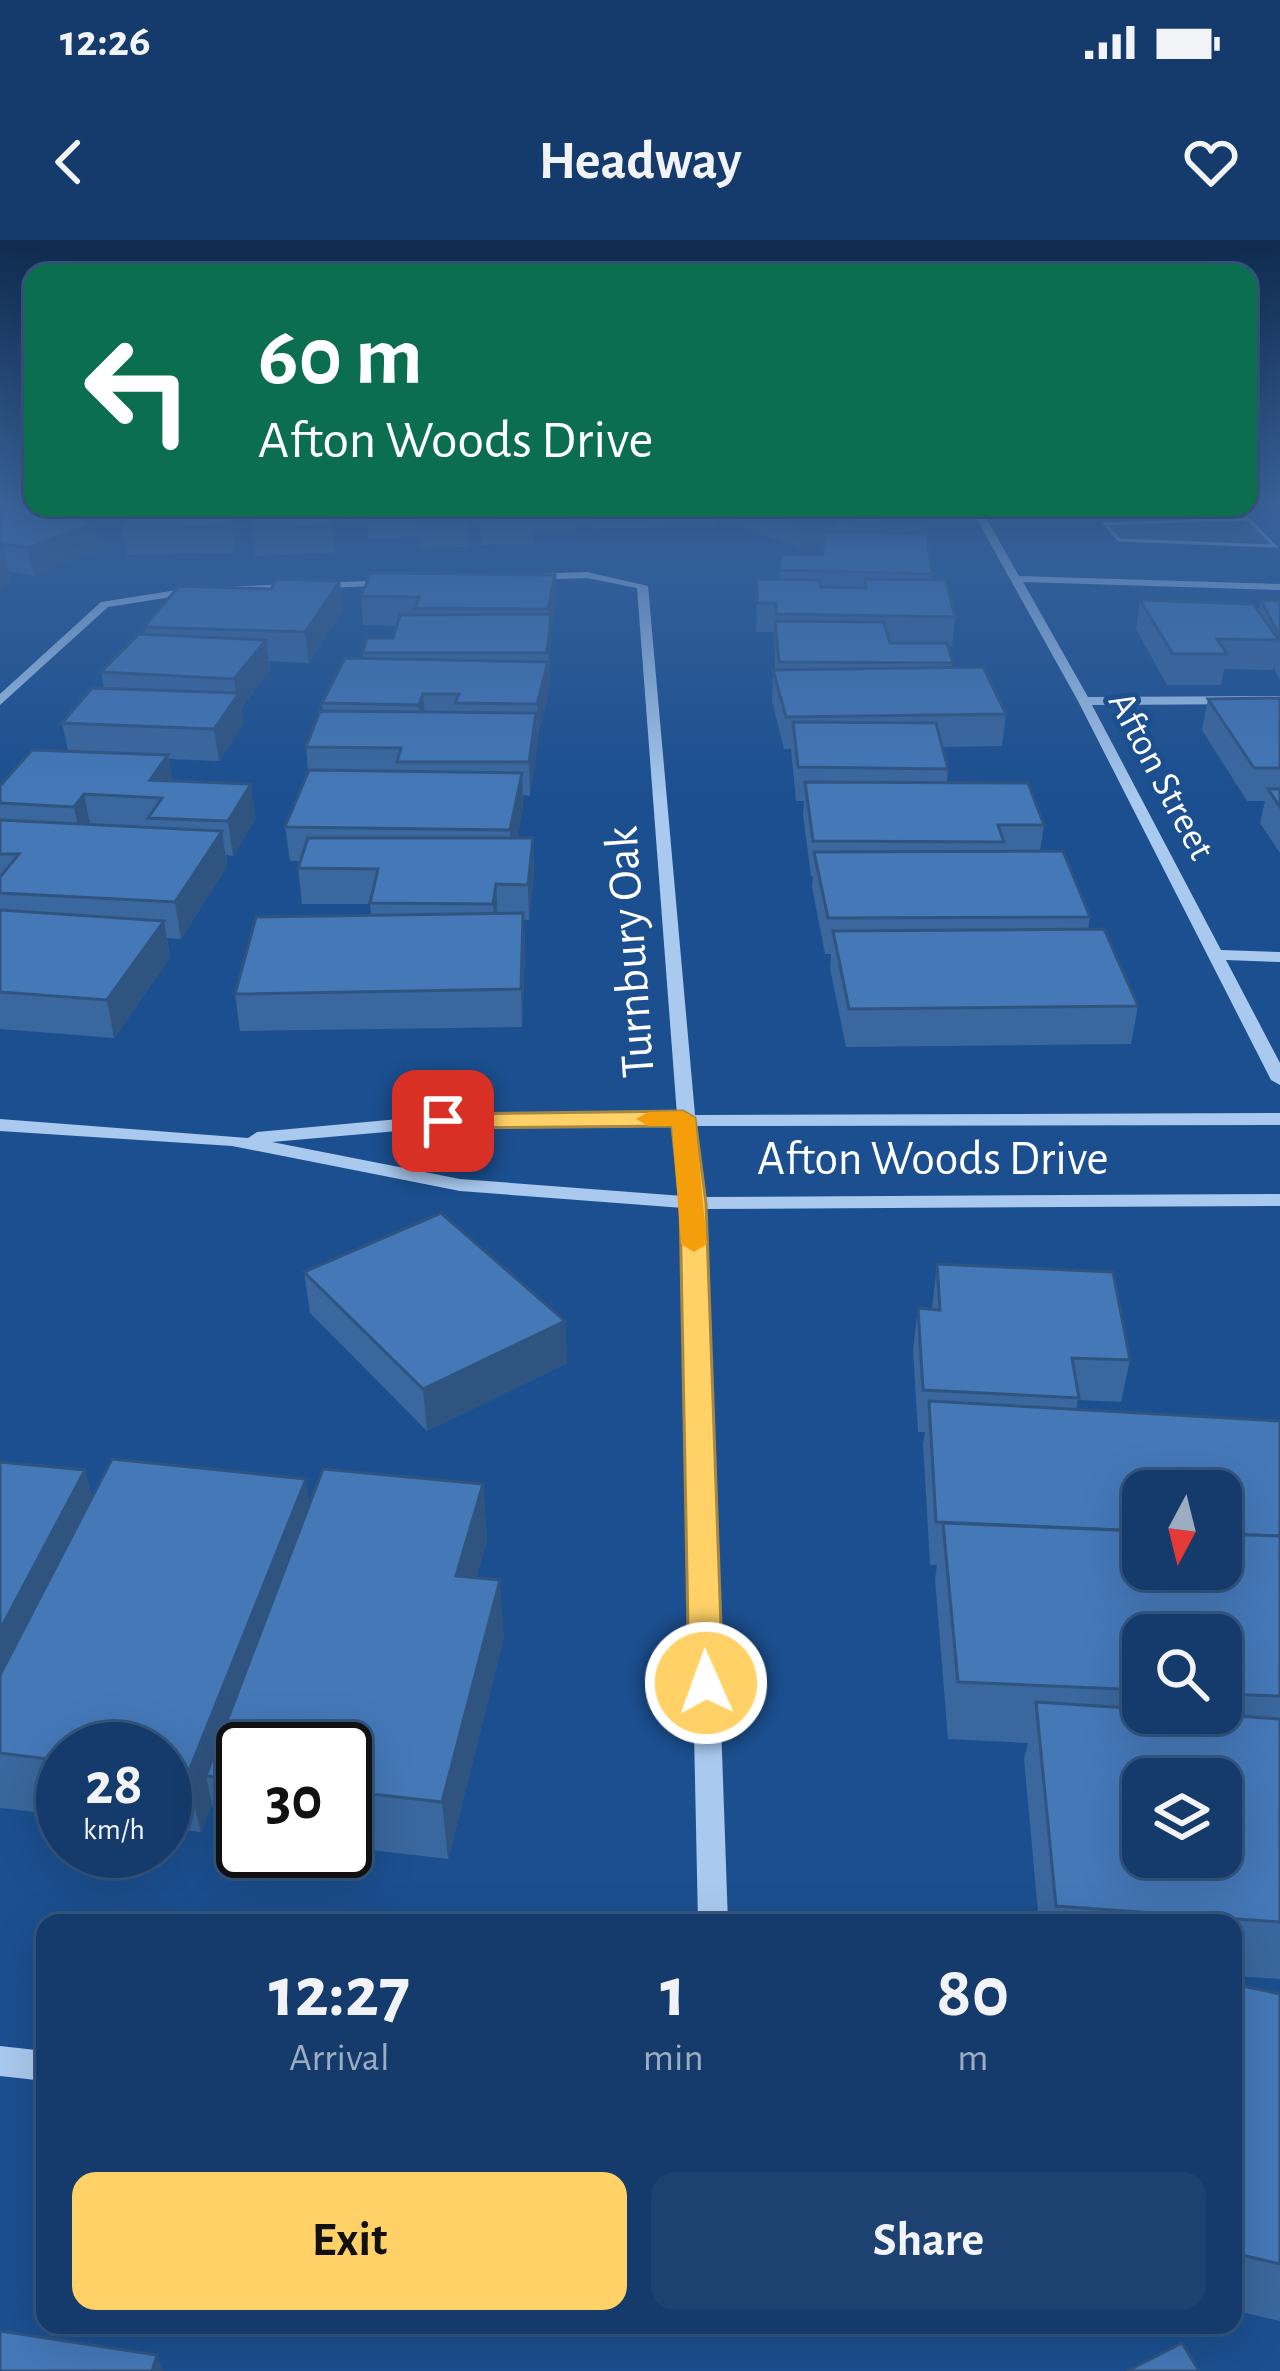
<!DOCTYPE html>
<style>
:root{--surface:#143b6b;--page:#1d4271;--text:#f1f3f6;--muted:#9dadc1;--line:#33557e;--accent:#ffd166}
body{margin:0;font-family:"Alegreya Sans",sans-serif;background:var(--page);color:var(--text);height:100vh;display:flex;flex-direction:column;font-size:45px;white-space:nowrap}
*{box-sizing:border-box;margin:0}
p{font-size:39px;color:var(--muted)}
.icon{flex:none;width:66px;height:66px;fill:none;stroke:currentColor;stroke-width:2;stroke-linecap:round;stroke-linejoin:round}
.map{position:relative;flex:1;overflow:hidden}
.details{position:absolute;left:36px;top:1674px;width:1206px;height:420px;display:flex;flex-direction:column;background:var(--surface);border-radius:24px;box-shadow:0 12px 48px #0002,0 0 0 3px var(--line)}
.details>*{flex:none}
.hud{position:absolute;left:24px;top:24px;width:1233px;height:252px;border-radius:24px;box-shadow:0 12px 48px #0002,0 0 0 3px var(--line);background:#0b6e4f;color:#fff;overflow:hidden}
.needle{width:78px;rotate:187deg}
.controls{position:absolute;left:1122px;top:1230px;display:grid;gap:24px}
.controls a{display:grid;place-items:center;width:120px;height:120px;border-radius:24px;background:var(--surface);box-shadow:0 12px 48px #0002,0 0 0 3px var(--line);font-size:60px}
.speed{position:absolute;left:36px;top:1482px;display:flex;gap:24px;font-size:60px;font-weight:700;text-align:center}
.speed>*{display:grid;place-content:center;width:156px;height:156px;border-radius:50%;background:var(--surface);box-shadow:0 12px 48px #0002,0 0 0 3px var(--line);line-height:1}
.speed small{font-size:30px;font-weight:400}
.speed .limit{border:6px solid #111;border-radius:18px;background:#fff;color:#111}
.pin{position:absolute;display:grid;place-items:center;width:102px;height:102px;color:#fff;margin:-51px;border-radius:24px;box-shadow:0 6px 18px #0006}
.me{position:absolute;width:132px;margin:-66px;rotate:358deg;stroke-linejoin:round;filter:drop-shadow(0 0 9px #0008)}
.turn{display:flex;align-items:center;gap:42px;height:252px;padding:0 36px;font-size:54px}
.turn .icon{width:156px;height:156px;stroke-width:2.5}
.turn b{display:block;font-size:84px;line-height:102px}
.eta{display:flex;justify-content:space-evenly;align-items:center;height:204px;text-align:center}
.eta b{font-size:72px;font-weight:700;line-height:84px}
.action{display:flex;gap:24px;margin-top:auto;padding:24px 36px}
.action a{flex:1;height:138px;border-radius:24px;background:var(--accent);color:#111;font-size:48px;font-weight:700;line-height:138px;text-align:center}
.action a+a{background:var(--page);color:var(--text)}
.status{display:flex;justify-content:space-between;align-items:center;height:84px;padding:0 60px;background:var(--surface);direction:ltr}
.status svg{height:33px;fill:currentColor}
header{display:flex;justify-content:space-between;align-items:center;height:156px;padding:0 36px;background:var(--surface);font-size:54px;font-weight:700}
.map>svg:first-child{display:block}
.water{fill:#3c6290;stroke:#9cc4f0;stroke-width:3}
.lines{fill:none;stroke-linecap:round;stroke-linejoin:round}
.minor{fill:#a9c9ee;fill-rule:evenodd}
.wall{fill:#3a679d;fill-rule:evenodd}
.shaded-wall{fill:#305480}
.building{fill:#4478b7;stroke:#305480;stroke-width:3;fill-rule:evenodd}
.route{fill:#ffd166;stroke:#a68842;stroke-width:3}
.slow{fill:#f59e0b}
.labels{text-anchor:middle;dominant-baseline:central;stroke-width:10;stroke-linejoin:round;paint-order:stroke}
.far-street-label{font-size:39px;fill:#fff;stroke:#1b4f8f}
.street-label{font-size:48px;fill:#fff;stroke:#1b4f8f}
</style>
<div class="status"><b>12:26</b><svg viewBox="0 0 49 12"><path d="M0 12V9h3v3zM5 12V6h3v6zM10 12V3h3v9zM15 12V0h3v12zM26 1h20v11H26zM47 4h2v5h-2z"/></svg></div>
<header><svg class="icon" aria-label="back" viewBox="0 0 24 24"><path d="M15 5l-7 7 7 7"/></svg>Headway<svg class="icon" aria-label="heart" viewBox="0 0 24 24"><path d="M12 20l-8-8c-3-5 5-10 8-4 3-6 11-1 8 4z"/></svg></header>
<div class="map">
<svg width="1280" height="2131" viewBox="0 0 1280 2131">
<rect width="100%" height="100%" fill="#1b4f8f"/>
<path class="water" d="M 1248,279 L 1275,306 L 1119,300 L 1105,284 Z"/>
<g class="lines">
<g class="minor">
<path d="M 970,267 L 980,267 L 1019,336 L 1280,344 L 1280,350 L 1023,342 L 1088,457 L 1280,456 L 1280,464 L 1092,465 L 1221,710 L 1280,712 L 1280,722 L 1226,720 L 1280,823 L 1280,845 L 1271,840 L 1078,461 Z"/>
<path d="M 587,332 L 648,346 L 695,875 L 1280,873 L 1280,885 L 696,886 L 702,957 L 1280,954 L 1280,966 L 703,969 L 728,1683 L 698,1683 L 683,968 L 460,951 L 232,906 L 0,891 L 0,879 L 248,898 L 257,892 L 443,875 L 677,875 L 637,348 L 587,338 L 531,340 L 526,337 L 531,334 ZM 677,886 L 683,956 L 460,939 L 272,902 L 443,887 Z"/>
<path d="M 392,340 L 397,343 L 396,345 L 190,354 L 108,367 L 0,465 L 0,454 L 101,362 L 190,348 Z"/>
<path d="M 0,1806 L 45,1811 L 45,1841 L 0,1836 Z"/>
</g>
</g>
<g class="wall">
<path d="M 0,265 L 103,309 L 34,336 L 9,331 L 11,341 L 0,351 Z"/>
<path d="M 255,267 L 354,267 L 354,281 L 337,281 L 334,313 L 254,316 L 251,288 Z"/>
<path d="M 466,267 L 468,307 L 421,308 L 420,297 L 369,299 L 367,272 Z"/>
<path d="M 480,267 L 575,267 L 576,290 L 533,290 L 533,304 L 481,305 Z"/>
<path d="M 588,267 L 913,267 L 923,271 L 921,294 L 932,334 L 932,340 L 955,377 L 952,407 L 948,407 L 953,428 L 1006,474 L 1002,506 L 942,507 L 948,529 L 947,542 L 1044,585 L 1040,611 L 1090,677 L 1088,689 L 1138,766 L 1131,804 L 846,807 L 830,728 L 831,714 L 825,714 L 812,647 L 813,636 L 811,636 L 803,575 L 804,561 L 796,561 L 791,509 L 784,509 L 772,461 L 773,430 L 775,430 L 774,392 L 756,392 L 757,339 L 779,339 L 780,330 L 821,315 L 822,304 L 800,309 L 729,281 L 729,270 L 717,271 L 716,286 L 593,289 Z"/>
<path d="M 248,272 L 235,313 L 126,315 L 121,288 Z"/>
<path d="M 555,335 L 556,364 L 551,389 L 549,453 L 537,496 L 530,556 L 523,555 L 523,567 L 517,598 L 533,598 L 534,633 L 529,680 L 524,680 L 525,710 L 522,787 L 240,791 L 235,754 L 371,675 L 370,664 L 302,664 L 298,628 L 300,621 L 290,621 L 285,587 L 308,530 L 306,507 L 323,471 L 322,463 L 363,418 L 362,413 L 393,398 L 397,386 L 363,385 L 361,356 Z"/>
<path d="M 1140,360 L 1258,372 L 1261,360 L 1280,361 L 1280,440 L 1273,427 L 1273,430 L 1224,429 L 1221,445 L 1167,445 L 1136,389 Z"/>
<path d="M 343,370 L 309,423 L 269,421 L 270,431 L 241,468 L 243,485 L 219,521 L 169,519 L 172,541 L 256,578 L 233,616 L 226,615 L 227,626 L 181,699 L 167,698 L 170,718 L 114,798 L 0,789 L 0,546 L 68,511 L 62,483 L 104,448 L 101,432 L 145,394 L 144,387 Z"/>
<path d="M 1280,458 L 1280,613 L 1260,583 L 1265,561 L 1247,561 L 1202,490 L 1208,459 Z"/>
<path d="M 937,1024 L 1130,1120 L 1121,1162 L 1078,1160 L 1076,1170 L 1280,1181 L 1280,1739 L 1233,1736 L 1233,1683 L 1039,1683 L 1024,1519 L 1028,1503 L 948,1499 L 935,1339 L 937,1325 L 930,1325 L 923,1204 L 925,1192 L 918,1192 L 913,1110 L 918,1068 L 932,1069 ZM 1143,1395 L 1221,1395 L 1221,1473 L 1143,1473 Z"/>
<path d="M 304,1032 L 565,1081 L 567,1123 L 427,1191 L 310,1073 Z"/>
<path d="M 0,1222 L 85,1230 L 92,1257 L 310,1265 L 483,1244 L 487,1300 L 476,1338 L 504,1397 L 448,1619 L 345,1607 L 345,1509 L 243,1509 L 243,1595 L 219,1592 L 212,1564 L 201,1592 L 165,1588 L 165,1509 L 63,1509 L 63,1575 L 0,1568 Z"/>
<path d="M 1233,1744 L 1280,1754 L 1280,2081 L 1233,2070 Z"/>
</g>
<g class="shaded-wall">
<path d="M 238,267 L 248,267 L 248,272 L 235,313 L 231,286 Z"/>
<path d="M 333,267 L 335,267 L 337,281 L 334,313 L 332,286 Z"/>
<path d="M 923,271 L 921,297 L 861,312 L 863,285 Z"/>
<path d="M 835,274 L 834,301 L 800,309 L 801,282 Z"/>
<path d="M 98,282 L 103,309 L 34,336 L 28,308 Z"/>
<path d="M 0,303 L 2,303 L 5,313 L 11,341 L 0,351 Z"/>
<path d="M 555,335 L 556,364 L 551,389 L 549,453 L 538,496 L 537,464 L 548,423 L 548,369 Z"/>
<path d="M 340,341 L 343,370 L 309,423 L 305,392 Z"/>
<path d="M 266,400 L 270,431 L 241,468 L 243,485 L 219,521 L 214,489 L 237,456 L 234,439 Z"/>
<path d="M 423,454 L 426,485 L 421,497 L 419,465 Z"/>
<path d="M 536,473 L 538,505 L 530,556 L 529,522 Z"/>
<path d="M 168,515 L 174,548 L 162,558 L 150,540 Z"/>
<path d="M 522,533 L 523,567 L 512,624 L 510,590 Z"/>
<path d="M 251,544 L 256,578 L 233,616 L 228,581 Z"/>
<path d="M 84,554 L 91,588 L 81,601 L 74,567 Z"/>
<path d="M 222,591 L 227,626 L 181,699 L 175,662 Z"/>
<path d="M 533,598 L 534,633 L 529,680 L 528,645 Z"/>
<path d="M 496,644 L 498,680 L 495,700 L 493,664 Z"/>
<path d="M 523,673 L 525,710 L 522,787 L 521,749 Z"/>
<path d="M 164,681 L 170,718 L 114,798 L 107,760 Z"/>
<path d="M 565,1081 L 567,1123 L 427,1191 L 423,1149 Z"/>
<path d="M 85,1230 L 99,1286 L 0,1483 L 0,1390 Z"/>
<path d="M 306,1239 L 314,1295 L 206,1536 L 212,1564 L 201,1592 L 187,1536 Z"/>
<path d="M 483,1244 L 487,1300 L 461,1393 L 456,1336 Z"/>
<path d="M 500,1340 L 504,1397 L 448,1619 L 442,1562 Z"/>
<path d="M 157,2115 L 163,2131 L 152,2131 Z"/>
</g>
<g class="building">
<path d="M 5,263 L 98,282 L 28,308 L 0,303 L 0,265 Z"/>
<path d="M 131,267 L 238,267 L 231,286 L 121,288 Z"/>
<path d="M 255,267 L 333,267 L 332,286 L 251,288 Z"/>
<path d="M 367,267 L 466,267 L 466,280 L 419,281 L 419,270 L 367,272 Z"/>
<path d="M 480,267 L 532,267 L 532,277 L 480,278 Z"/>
<path d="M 762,267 L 913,267 L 923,271 L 863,285 L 835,274 L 801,282 Z"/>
<path d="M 823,291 L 927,294 L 932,334 L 780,330 L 781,314 L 823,315 Z"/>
<path d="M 371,333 L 555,335 L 548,369 L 415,368 L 419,357 L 361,356 Z"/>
<path d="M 277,339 L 340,341 L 305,392 L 144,387 L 179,346 L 271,349 Z"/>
<path d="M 757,339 L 820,340 L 821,347 L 866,348 L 865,339 L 946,340 L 955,377 L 776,374 L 776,363 L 757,363 Z"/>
<path d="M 1140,360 L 1253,364 L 1279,400 L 1217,399 L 1227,414 L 1173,414 Z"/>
<path d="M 1261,360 L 1280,361 L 1280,397 Z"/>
<path d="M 551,374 L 547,413 L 362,413 L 367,398 L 393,398 L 400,375 Z"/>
<path d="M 775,381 L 884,382 L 890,403 L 947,403 L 953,423 L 779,422 Z"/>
<path d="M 139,394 L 266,400 L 234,439 L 101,432 Z"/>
<path d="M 345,418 L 548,422 L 537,464 L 455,463 L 459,454 L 423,454 L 419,465 L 322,463 Z"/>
<path d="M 983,427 L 1006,474 L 786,477 L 773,430 Z"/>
<path d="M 92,448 L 239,453 L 214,489 L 62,483 Z"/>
<path d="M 1280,458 L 1280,528 L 1254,528 L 1208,459 Z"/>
<path d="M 320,471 L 536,473 L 529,522 L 397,522 L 401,508 L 306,507 Z"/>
<path d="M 793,482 L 936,483 L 948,529 L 798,527 Z"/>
<path d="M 32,510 L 168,515 L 150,540 L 251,544 L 228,581 L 148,578 L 162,558 L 84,554 L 74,567 L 0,563 L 0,546 Z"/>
<path d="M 309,530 L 522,533 L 510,590 L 285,587 Z"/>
<path d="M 805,542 L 1028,543 L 1044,585 L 998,585 L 1004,602 L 813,601 Z"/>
<path d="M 1268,549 L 1280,549 L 1280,567 Z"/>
<path d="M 0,580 L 222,591 L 175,662 L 0,653 L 0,637 L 19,614 L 0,614 Z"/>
<path d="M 308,598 L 533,598 L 528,645 L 496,644 L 493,664 L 370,663 L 378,629 L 298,628 Z"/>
<path d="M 1063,611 L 1090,677 L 828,678 L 814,612 Z"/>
<path d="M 0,670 L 164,681 L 107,760 L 0,752 Z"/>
<path d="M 523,673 L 521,749 L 235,754 L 256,677 Z"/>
<path d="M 1104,689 L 1138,766 L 849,769 L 833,691 Z"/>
<path d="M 441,973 L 565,1081 L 423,1149 L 304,1032 Z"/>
<path d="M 937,1024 L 1113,1032 L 1130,1120 L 1072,1118 L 1079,1158 L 923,1150 L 918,1068 L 940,1070 Z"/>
<path d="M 929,1161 L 1280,1181 L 1280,1296 L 1221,1294 L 1221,1251 L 1143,1251 L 1143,1291 L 936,1282 Z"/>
<path d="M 112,1219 L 306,1239 L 187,1536 L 165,1533 L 165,1509 L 63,1509 L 63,1521 L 0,1513 L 0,1435 Z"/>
<path d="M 0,1222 L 85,1230 L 0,1390 Z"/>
<path d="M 323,1229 L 483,1244 L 456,1336 L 500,1340 L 442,1562 L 345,1551 L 345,1509 L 243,1509 L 243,1540 L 206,1536 Z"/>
<path d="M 943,1283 L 1143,1291 L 1143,1329 L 1221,1329 L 1221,1294 L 1280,1296 L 1280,1456 L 1221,1454 L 1221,1395 L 1143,1395 L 1143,1450 L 958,1442 Z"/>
<path d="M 1036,1462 L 1143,1469 L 1143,1473 L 1196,1473 L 1280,1479 L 1280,1682 L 1056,1666 ZM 1143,1539 L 1221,1539 L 1221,1617 L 1143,1617 Z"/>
<path d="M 1233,1744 L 1280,1754 L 1280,2024 L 1233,2013 Z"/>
<path d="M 0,2091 L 157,2115 L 152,2131 L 0,2131 Z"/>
<path d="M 1182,2103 L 1199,2131 L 1127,2131 Z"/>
</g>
<linearGradient id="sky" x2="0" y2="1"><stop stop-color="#0f2b4f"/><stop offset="0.47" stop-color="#39639b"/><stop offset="1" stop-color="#39639b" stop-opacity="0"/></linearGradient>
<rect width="1280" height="560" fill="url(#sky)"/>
<path class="route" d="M 683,871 L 695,878 L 706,963 L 723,1443 L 718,1452 L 706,1456 L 694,1452 L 689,1443 L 680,963 L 672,886 L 443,888 L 431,881 L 443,874 Z"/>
<path class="slow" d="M 683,871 L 695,878 L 707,1004 L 694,1012 L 681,1004 L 672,886 L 648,886 L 636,879 L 648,872 Z"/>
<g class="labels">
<g class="far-street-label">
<text transform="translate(1161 536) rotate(62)">Afton Street</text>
</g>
<g class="street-label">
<text transform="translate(631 712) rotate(-94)">Turnbury Oak</text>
<text x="933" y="920">Afton Woods Drive</text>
</g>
</g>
</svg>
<div class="controls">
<a><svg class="needle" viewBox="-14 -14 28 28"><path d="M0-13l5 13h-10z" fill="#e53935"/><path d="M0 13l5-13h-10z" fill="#9dadc1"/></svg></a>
<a><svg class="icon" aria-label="search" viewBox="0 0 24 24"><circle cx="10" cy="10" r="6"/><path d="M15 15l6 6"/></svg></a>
<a><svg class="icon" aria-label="layers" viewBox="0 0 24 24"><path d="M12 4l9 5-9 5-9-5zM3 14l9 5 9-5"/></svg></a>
</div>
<div class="speed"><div>28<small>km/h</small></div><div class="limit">30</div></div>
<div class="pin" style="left:443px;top:881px;background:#d93025"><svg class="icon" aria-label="arrive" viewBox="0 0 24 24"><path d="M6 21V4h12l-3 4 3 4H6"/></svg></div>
<svg class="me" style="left:706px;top:1443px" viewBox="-20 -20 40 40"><circle r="17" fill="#ffd166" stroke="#fff" stroke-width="3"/><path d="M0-11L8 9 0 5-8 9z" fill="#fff"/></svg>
<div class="hud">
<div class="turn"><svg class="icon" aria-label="left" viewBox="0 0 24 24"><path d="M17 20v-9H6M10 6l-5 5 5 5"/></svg><div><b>60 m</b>Afton Woods Drive</div></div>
</div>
<section class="details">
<div class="eta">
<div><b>12:27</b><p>Arrival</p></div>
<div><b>1</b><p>min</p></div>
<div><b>80</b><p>m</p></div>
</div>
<div class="action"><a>Exit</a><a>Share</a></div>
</section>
</div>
